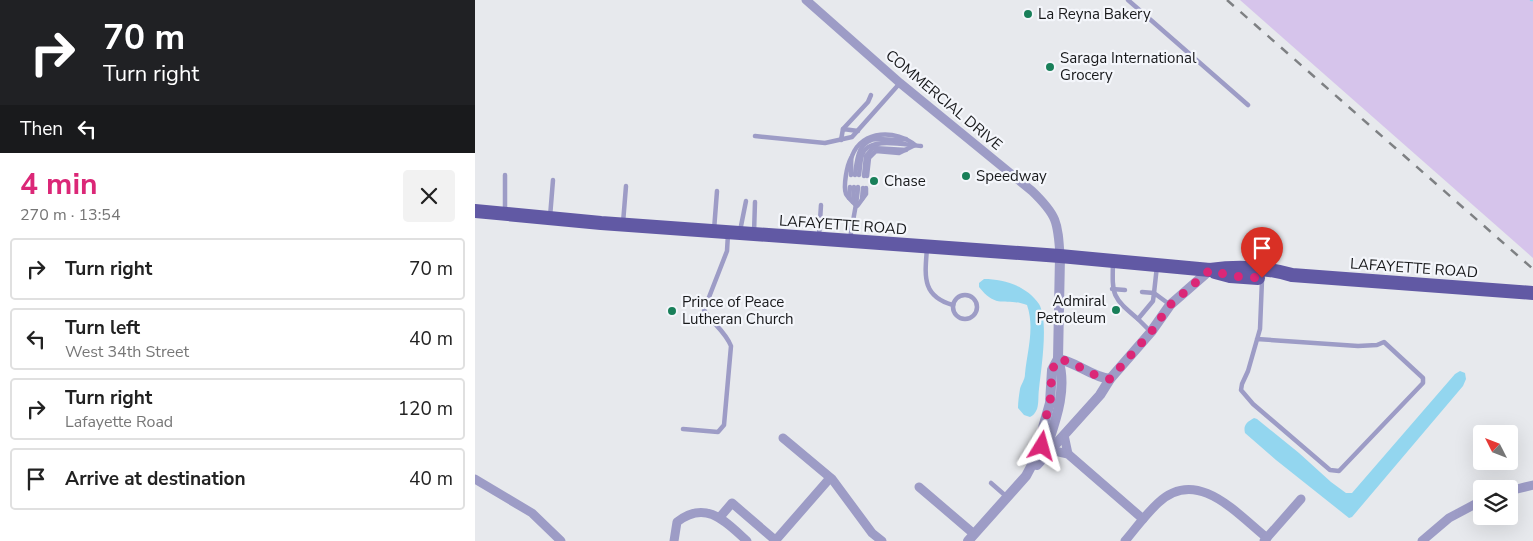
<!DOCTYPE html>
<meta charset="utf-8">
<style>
:root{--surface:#fff;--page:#f2f2f2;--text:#222;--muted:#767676;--line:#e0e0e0;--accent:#db2777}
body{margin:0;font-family:"Nunito Sans",sans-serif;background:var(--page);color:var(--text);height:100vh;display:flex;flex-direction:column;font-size:19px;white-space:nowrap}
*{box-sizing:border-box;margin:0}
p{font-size:16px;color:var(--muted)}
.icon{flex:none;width:28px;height:28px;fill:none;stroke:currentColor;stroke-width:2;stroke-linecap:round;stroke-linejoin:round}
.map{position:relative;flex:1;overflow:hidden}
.sheet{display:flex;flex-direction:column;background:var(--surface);width:475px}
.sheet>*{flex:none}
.hud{background:#202124;color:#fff;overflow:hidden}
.needle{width:32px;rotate:312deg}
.fabs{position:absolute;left:998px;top:425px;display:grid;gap:10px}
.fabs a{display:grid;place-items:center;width:45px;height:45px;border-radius:5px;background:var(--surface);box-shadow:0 5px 20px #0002;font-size:25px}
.pin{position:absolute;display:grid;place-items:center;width:42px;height:42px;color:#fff;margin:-51px -21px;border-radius:50% 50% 50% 0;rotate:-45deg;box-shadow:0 0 5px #0007}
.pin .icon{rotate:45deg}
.me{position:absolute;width:55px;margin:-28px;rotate:8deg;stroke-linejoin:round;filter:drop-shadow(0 0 4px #0008)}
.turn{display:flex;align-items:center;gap:18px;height:105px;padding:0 20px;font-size:22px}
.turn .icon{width:65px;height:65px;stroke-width:2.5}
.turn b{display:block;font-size:35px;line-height:42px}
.then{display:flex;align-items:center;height:48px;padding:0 20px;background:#0003;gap:10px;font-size:19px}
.round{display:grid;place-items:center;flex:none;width:52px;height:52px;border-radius:5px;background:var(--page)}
.headline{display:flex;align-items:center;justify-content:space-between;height:85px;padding:0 20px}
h1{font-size:30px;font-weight:700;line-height:38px;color:var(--accent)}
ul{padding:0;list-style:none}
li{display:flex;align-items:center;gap:15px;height:62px;margin:0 10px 8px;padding:0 10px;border:2px solid var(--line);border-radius:5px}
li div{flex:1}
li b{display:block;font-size:19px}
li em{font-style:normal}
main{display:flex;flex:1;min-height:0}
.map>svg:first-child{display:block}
.green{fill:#d6c4eb}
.water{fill:#93d6ef}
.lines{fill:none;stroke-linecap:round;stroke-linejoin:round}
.stream{stroke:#93d6ef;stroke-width:2.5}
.service{stroke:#9d9cc6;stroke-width:4.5}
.minor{stroke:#9d9cc6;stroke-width:9}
.tertiary{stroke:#9d9cc6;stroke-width:10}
.primary{stroke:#6159a4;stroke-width:14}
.rail{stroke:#7e8083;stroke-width:2.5;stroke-dasharray:9 9;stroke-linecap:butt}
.route{stroke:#db2777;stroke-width:9;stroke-dasharray:0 16.2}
.poi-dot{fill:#187f59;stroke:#f4f6fb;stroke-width:2}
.labels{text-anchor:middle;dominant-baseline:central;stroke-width:4.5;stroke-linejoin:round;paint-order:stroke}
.poi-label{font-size:15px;fill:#18191b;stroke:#f4f6fb;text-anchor:start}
.street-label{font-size:15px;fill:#18191b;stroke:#f4f6fb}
</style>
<main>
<section class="sheet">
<div class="hud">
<div class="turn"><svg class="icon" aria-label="right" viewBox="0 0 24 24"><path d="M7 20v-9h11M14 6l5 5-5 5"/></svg><div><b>70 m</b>Turn right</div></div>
<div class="then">Then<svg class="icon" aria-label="left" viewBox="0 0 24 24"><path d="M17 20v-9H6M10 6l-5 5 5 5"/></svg></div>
</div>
<div class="headline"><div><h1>4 min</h1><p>270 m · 13:54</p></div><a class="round"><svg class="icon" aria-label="close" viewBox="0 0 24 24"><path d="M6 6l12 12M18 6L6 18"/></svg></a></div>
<ul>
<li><svg class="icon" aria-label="right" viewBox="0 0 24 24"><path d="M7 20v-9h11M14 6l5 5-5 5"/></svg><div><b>Turn right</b></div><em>70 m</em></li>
<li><svg class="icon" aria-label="left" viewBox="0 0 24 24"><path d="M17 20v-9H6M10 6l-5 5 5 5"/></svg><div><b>Turn left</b><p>West 34th Street</p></div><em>40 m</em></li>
<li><svg class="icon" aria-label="right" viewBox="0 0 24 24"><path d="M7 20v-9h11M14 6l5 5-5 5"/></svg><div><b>Turn right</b><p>Lafayette Road</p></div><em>120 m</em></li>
<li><svg class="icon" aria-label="arrive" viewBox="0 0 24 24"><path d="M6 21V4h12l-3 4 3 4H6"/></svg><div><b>Arrive at destination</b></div><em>40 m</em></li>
</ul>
</section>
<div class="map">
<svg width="1058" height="541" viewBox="0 0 1058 541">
<rect width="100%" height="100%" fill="#e7e9ed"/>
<path class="green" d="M 765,0 L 1058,0 L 1058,258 Z"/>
<g class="water">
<path d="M 509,279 C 529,279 552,286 564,304 C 574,321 566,369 564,389 C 563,396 564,403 562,409 C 560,413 559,415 555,417 L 549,415 L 543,408 C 543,402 544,395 545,389 C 546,384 550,380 550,374 C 552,352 560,328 552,305 C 530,297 522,310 504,287 L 504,283 Z"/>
<path d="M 985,371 L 990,373 L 991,379 L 988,386 L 877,517 L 874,518 L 801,460 L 770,433 C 768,425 772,422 779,418 L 782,419 L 824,453 L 856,482 L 871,493 L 877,493 L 980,374 Z"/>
</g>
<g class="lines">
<path class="stream" d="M 1056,0 L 1058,0"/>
<g class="service">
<path d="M 653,0 L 773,105"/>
<path d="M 368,129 L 393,102 L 396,95"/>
<path d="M 280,136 L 350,143 L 377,137 L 425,83"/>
<path d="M 366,140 L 368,129 L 383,131"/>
<path d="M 376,158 C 372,165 368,186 371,194 C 373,198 378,202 382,206"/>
<path d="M 376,175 C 377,169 375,161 377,156 C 387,129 422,130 440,145 L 424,153 L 401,151 L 394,158 L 392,176"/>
<path d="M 380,175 C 382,160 383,139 403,139 C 413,139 422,141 431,139"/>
<path d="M 384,175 C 385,169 385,161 387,155 C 393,136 430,145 446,146"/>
<path d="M 389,176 L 391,156 L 398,148 L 431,150"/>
<path d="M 374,198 L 375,187"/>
<path d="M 387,199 L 388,188"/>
<path d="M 378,202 L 379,187"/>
<path d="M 383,205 L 391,194 L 391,188"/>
<path d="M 30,213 L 30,175"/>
<path d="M 75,217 L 78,180"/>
<path d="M 148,223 L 151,186"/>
<path d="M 239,230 L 242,191"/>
<path d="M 265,231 L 271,201"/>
<path d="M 279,233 L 280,202"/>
<path d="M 344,236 L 346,205"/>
<path d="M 375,240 C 377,222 382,205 383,187"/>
<path d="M 452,248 C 450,275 446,296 478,305"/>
<path d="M 638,262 C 637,296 637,297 663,319"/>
<path d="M 637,289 L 650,290"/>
<path d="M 667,292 L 679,293 L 682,266"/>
<circle cx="490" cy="307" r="12"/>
<path d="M 676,332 L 663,319 L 678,301 L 679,293 L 694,304"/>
<path d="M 782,339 L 883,346 L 902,345 L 909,342 L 948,378 L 948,383 L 864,471 L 855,470 L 778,404 L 766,390 L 767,384 L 773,371 L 785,329 L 787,280"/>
<path d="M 208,429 L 243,432 L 249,425 L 256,346 C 250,331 238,324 229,310 L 252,251 L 253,234"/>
<path d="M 516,483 L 532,497"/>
</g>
<g class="minor">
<path d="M 331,0 L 425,83 L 557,191 C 582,215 583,222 585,256"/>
<path d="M 589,435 L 593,454"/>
<path d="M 308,438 L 357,479 L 397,533 L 407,541"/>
<path d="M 575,450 L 593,454 L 668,519"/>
<path d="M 0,479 L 57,513 L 86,541"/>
<path d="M 444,487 L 499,534"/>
<path d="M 1034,491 L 1058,485"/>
<path d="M 245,517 L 257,503 L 300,540"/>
<path d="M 199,541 L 202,522 C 231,499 251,522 272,541"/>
<path d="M 300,541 L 355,478"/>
<path d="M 650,541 C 661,528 671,514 683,503 C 722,466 762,514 792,538"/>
<path d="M 789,541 L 826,499"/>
<path d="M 947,541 L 974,518 L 1006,501"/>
</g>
<g class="tertiary">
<path d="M 583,359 C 602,362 616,377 635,379"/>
<path d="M 567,446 L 565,438 L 575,403 L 577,370 L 583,359"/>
<path d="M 562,465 L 625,395 L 635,379 L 676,332 L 695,305 L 735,270"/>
<path d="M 493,541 L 551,476 L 567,446 L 573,443 C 582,417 592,387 583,359 L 585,256"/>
</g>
<g class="primary">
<path d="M 0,211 L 126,223 L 585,256 L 735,270 C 762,266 790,267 817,275 L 1058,293"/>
<path d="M 740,272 L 755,276 L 783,278"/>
</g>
<path class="rail" d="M 752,0 L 1058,269"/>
</g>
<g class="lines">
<path class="route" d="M 567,446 L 565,438 L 575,403 L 577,370 L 583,359 C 602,362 616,377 635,379 L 676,332 L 695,305 L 735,270 L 756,276 L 787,278"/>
</g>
<g class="poi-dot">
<circle cx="553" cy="14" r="5"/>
<circle cx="575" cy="67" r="5"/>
<circle cx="491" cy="176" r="5"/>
<circle cx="399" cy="181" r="5"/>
<circle cx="641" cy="310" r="5"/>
<circle cx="197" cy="311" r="5"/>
</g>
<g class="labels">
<g class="poi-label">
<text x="563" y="14">La Reyna Bakery</text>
<text x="585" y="58">Saraga International<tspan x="585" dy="17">Grocery</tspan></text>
<text x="501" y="176">Speedway</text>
<text x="409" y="181">Chase</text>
<text x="631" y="301" text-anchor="end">Admiral<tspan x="631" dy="17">Petroleum</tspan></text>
<text x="207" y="302">Prince of Peace<tspan x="207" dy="17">Lutheran Church</tspan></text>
</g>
<g class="street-label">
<text transform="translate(469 100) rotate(40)">COMMERCIAL DRIVE</text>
<text transform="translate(368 225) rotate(4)">LAFAYETTE ROAD</text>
<text transform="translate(939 268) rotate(4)">LAFAYETTE ROAD</text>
</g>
</g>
</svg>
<div class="fabs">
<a><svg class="needle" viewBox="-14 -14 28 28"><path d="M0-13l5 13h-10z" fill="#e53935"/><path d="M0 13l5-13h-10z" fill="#767676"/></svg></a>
<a><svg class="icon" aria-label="layers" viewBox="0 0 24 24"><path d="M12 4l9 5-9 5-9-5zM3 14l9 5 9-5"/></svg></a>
</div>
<div class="pin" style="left:787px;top:278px;background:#d93025"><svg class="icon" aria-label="arrive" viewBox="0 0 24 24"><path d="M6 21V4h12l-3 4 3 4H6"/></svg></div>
<svg class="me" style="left:567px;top:446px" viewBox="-20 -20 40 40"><path d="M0-17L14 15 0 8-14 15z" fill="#db2777" stroke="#fff" stroke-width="4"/></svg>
</div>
</main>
